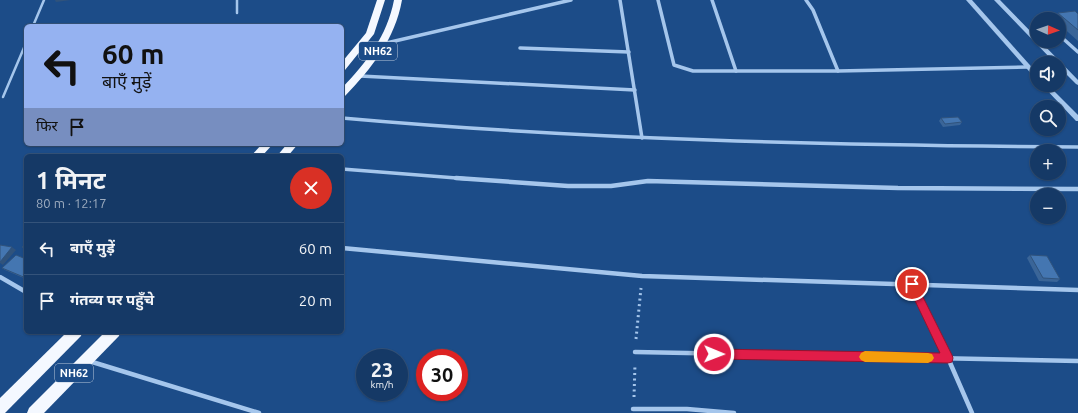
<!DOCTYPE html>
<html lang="hi">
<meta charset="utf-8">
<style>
:root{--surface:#153966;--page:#22446f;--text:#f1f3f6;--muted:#9dacbf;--line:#34537a}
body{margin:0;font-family:Ubuntu,"Noto Sans Devanagari",sans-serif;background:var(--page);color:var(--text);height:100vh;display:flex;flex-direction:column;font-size:15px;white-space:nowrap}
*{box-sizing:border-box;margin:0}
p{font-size:13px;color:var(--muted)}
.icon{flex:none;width:22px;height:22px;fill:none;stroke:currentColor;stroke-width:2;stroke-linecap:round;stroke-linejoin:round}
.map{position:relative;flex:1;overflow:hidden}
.details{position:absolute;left:24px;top:154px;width:320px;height:180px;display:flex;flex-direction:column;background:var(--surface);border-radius:6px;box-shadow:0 1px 3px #0004,0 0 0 1px var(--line)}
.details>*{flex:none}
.hud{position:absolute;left:24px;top:24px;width:320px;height:122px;border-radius:6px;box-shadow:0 1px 3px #0004,0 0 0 1px var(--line);background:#95b2f1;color:#111;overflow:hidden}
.needle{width:26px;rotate:92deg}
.fabs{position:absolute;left:1030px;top:12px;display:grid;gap:8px}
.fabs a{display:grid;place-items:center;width:36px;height:36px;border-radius:50%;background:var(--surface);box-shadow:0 1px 3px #0004,0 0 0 1px var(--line);font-size:20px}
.speed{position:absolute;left:356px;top:349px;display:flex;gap:8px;font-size:20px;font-weight:700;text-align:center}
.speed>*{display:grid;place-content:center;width:52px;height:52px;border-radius:50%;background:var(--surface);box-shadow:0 1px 3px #0004,0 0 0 1px var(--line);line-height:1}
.speed small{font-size:10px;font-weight:400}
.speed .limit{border:6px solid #d22;background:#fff;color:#111}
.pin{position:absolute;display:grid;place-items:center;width:34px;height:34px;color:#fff;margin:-17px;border:2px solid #fff;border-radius:50%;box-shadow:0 1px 4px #0007}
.me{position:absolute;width:44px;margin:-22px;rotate:91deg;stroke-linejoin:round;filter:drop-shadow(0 0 3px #0008)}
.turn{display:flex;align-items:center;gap:14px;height:84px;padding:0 12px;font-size:18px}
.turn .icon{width:52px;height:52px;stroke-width:2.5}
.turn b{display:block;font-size:28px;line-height:34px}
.then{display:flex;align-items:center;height:38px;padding:0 12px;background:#0003;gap:8px;font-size:15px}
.round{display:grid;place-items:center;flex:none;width:42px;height:42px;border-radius:21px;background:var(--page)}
.head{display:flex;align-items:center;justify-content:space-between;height:68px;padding:0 12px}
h1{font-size:24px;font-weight:700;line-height:30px}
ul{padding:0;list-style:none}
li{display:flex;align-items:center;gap:12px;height:52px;padding:0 12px;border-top:1px solid var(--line)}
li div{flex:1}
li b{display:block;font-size:15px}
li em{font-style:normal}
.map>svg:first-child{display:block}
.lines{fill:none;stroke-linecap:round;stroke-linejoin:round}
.path{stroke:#a5c6ec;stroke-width:3;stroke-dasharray:2 3.5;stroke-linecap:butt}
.service{stroke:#a5c6ec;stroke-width:2.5}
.minor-far1{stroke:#a5c6ec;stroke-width:3.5}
.minor{stroke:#a5c6ec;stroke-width:4.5}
.tertiary{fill:#a5c6ec;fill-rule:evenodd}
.trunk{fill:#f4f8ff;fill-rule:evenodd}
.wall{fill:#3a6598}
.shaded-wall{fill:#30537c}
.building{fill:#4476b1;stroke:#30537c}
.route{fill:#e11d48;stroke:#92132f}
.slow{fill:#f59e0b}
.labels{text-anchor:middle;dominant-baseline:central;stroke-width:3;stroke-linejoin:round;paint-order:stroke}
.shield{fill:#1c4c88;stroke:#bbc9db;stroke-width:1}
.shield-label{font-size:11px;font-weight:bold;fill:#fff}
</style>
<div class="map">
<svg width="1078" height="413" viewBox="0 0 1078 413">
<rect width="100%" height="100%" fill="#1c4c88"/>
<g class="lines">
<g class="path">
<path d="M 636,339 L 641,288"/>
<path d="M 634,397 L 635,364"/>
</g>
<g class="service">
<path d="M 237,0 L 237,13"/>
<path d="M 33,26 L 44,0"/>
<path d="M 3,97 L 26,43"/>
</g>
<g class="minor-far1">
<path d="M 620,0 L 642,138"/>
<path d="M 658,0 L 674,65 L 693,71 L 838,71 L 1027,67"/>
<path d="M 712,0 L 736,71"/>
<path d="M 806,0 L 813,10 L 838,71"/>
<path d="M 1038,17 L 1041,19"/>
<path d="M 1059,35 L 1078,52"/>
<path d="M 382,44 L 571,0"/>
<path d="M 520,48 L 629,52"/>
<path d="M 360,76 L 635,90"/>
<path d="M 342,118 C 587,140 832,145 1078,147"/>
<path d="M 342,169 L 469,179"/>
</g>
<g class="minor">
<path d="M 456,178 L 568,186 L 611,186 L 648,181 L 898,188 L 1078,189"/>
<path d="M 342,248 L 642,276 L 1078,290"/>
<path d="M 0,277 L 26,292"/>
<path d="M 912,284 L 948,358 L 972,413"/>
<path d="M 635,352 L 1078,361"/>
<path d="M 89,361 L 259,413"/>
<path d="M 633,409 L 687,409 L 734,413"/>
</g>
<g class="tertiary">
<path d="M 966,0 L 972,0 L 1037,73 L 1037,79 L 1035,78 Z"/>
<path d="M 994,0 L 1000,0 L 1037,38 L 1037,41 L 1040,41 L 1078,80 L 1078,85 L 1076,84 L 1059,67 L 1059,63 L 1055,63 Z"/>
<path d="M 1042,85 L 1048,85 L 1078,115 L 1078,121 L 1076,121 Z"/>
</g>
<g class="trunk">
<path d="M 377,0 L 385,0 L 374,34 L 345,70 L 342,71 L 342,62 L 366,33 Z"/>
<path d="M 394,0 L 402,0 C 395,39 372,68 345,96 L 342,97 L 342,88 C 367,62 387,36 394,0 Z"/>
<path d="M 262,144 L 273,144 L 262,156 L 251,156 Z"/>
<path d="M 287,144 L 298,144 L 288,156 L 277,156 Z"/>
<path d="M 67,332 L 82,332 L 81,336 L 5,413 L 0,413 L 0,398 Z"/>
<path d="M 105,332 L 120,332 L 119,336 L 44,413 L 27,413 L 29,408 Z"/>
</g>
</g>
<g class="wall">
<path d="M 1058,13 L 1078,14 L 1078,41 L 1059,24 L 1059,19 L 1054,19 Z"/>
<path d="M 941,118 L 962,122 L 960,125 L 943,127 L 939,121 Z"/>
<path d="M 1030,255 L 1060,279 L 1057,282 L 1039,281 L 1027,258 Z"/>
<path d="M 26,259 L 26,279 L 5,270 L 2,268 Z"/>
</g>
<g class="shaded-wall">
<path d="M 55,0 L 71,0 L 56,2 Z"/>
<path d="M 12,247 L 16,250 L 3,265 L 0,263 L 0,262 Z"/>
</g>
<g class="building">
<path d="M 1075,11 L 1078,14 L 1078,30 L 1058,13 Z"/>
<path d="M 958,117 L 962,122 L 945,124 L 941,118 Z"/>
<path d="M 26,244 L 26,249 L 22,247 Z"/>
<path d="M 0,245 L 12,247 L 0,262 Z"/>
<path d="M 16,255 L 26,259 L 26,278 L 2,268 Z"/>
<path d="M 1030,255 L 1047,256 L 1060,279 L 1043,278 Z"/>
</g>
<path class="route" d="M 912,280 L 915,281 L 952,355 L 953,358 L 952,362 L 948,363 L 714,359 L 710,357 L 708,354 L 710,350 L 714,349 L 940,353 L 907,284 Z"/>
<path class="slow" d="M 865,351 L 928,353 L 932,354 L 934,358 L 932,361 L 928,363 L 865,362 L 861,360 L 859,357 L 861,353 Z"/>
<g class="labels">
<g class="shield">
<rect x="359" y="42" width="38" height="18" rx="3"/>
<rect x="55" y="364" width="38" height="18" rx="3"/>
</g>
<g class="shield-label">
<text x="378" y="51">NH62</text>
<text x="74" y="373">NH62</text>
</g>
</g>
</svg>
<div class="fabs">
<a><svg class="needle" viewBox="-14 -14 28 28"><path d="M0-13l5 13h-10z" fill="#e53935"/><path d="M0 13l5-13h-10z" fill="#9dacbf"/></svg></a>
<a><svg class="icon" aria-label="sound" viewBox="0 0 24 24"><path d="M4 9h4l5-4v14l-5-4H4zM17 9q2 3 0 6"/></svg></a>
<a><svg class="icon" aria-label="search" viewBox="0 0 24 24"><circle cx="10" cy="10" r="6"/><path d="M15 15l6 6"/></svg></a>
<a>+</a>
<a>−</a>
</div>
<div class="speed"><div>23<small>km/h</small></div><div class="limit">30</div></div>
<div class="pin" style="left:912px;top:284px;background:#d93025"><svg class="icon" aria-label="arrive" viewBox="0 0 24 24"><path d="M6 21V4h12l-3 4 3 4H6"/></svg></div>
<svg class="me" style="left:714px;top:354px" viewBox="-20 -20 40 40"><circle r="17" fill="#e11d48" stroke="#fff" stroke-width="3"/><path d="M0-11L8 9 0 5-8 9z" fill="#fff"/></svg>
<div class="hud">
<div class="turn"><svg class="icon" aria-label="left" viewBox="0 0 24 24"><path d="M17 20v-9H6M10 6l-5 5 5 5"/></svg><div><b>60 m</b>बाएँ मुड़ें</div></div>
<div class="then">फिर<svg class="icon" aria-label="arrive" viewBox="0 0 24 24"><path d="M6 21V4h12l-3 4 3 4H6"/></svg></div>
</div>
<section class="details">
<div class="head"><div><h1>1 मिनट</h1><p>80 m · 12:17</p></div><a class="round" style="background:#d93025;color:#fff"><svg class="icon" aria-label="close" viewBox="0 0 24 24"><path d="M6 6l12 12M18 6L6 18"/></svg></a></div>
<ul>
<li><svg class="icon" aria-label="left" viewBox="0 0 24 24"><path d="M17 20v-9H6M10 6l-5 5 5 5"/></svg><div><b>बाएँ मुड़ें</b></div><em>60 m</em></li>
<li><svg class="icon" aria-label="arrive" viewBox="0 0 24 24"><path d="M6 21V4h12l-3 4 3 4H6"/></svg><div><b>गंतव्य पर पहुँचे</b></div><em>20 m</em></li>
</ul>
</section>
</div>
